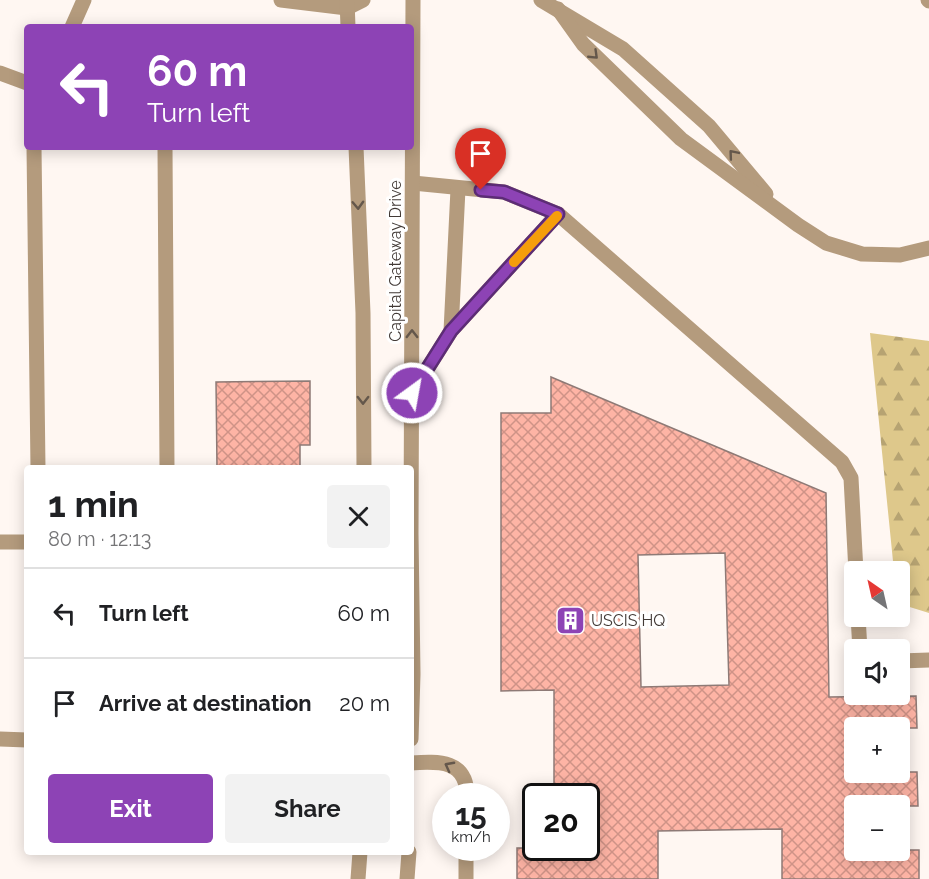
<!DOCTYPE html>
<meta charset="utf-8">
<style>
:root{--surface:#fff;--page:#f2f2f2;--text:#202124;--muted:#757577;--line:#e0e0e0;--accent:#8d43b5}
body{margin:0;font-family:Raleway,sans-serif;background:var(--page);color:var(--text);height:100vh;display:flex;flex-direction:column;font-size:22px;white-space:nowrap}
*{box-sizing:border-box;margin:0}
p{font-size:20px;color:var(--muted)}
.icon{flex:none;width:33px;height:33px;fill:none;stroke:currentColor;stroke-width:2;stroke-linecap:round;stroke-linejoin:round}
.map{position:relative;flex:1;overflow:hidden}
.side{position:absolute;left:24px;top:465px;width:390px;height:390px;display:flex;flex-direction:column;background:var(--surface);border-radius:6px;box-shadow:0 3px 15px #0003}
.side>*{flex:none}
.banner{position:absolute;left:24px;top:24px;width:390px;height:126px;border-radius:6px;box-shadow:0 3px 15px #0003;background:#8d43b5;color:#fff;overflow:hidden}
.needle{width:39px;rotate:326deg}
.tools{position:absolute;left:844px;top:561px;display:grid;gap:12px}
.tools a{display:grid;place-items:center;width:66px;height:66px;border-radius:6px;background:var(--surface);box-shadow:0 3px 15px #0003;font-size:30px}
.speed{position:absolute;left:432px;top:783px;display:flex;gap:12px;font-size:30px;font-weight:700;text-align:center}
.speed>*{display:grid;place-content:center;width:78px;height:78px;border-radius:50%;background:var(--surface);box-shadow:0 3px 15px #0003;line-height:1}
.speed small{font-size:15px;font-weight:400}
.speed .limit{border:3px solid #111;border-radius:9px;background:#fff;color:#111}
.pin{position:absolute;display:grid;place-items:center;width:51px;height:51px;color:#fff;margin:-62px -26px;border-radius:50% 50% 50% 0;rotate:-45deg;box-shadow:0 0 6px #0007}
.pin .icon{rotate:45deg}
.me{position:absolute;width:66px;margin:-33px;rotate:32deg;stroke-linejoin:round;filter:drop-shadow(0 0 4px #0008)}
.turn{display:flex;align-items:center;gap:21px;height:126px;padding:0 24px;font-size:27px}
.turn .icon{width:78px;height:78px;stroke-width:2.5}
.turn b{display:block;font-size:42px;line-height:51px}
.round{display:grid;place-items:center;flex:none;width:63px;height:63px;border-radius:6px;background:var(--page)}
.overview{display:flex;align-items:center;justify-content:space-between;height:102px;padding:0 24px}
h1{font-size:36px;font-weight:700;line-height:45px}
.cta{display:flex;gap:12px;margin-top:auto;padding:12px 24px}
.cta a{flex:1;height:69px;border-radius:6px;background:var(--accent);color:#fff;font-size:24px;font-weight:700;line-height:69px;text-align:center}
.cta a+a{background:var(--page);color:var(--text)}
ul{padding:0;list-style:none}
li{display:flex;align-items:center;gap:18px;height:90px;padding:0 24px;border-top:2px solid var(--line)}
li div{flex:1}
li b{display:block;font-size:22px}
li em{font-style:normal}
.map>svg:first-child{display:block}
.forest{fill:url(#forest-firs)}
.building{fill:url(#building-cross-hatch);stroke:#8e7a76;stroke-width:1.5;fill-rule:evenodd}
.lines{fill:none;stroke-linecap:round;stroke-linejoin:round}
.minor{stroke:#b49b7d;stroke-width:15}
.oneway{stroke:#64574b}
.route-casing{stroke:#5c2c76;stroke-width:15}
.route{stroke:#8d43b5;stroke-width:10}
.slow{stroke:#f59e0b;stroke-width:10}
.labels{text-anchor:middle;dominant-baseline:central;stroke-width:6;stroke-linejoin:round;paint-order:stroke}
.street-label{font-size:16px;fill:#423a36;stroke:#fff}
.poi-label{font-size:16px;fill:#423a36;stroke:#fff;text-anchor:start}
</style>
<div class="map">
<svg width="929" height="879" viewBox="0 0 929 879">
<defs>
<pattern id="forest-firs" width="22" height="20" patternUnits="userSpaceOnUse" patternTransform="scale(1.5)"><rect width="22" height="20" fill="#dec88b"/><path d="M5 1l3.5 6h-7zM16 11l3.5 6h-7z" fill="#b6a372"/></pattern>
<pattern id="building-cross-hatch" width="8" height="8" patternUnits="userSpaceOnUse" patternTransform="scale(1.5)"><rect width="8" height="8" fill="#feb4a5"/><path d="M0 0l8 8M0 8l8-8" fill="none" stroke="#cf9387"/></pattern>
</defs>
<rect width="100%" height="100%" fill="#fff7f2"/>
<path class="forest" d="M 870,333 L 929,341 L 929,613 L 900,604 L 900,572 L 894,571 Z"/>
<g class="building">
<path d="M 551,377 L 826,493 L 829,697 L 916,696 L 917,728 L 855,728 L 855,772 L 917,772 L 918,806 L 855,806 L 855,850 L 919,850 L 919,879 L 782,879 L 782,829 L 658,831 L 658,879 L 517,879 L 517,848 L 586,848 L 586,796 L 554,796 L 554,690 L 501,691 L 501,413 L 551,413 ZM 725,553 L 729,685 L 641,687 L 638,555 Z"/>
<path d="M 310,381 L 310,445 L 300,445 L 300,468 L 217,468 L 216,382 Z"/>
</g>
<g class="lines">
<g class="minor">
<path d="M 281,0 L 347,8 L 363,0"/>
<path d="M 347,0 L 348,27"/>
<path d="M 541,0 L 623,49 L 709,126 L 766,194"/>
<path d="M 928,0 L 929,1"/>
<path d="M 558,9 L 583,44 L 681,139 L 798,225 L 826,243 L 862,254 L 900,255 L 929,248"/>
<path d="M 72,27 L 84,0"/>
<path d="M 0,73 L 27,83"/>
<path d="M 34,147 L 38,468"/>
<path d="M 165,147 L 167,468"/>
<path d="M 356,147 L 363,313 L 364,468"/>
<path d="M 413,183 L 504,192 L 558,214"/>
<path d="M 451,331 L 458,189"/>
<path d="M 412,393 L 451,331 L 558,214 L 842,462 L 851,478 L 856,572"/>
<path d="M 0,542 L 27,542"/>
<path d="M 858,616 L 860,650"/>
<path d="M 900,661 L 929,660"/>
<path d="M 0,739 L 27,740"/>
<path d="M 411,739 L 413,674 L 411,534 L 413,0"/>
<path d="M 411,763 C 439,761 467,760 467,796"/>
<path d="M 358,879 L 360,852"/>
<path d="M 407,879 L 409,852"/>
<path d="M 466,879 L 466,848"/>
</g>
</g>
<defs><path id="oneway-chevron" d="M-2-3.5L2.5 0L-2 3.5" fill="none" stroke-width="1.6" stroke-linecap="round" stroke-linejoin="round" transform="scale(1.5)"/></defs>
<g class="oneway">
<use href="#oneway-chevron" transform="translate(594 55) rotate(44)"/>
<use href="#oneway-chevron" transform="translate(733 154) rotate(-130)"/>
<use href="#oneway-chevron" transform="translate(358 205) rotate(88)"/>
<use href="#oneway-chevron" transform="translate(412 334) rotate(-90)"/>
<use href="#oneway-chevron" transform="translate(363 400) rotate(90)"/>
<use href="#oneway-chevron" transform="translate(449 766) rotate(-152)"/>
</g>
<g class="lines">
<defs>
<path id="route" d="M 412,393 L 451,331 L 558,214 L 504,192 L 481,190"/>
</defs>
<use href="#route" class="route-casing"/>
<use href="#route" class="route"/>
<path class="slow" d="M 514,262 L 557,216"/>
</g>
<defs>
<symbol id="building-square" viewBox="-11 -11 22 22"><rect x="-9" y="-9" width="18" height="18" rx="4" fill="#8d43b5" stroke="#fff"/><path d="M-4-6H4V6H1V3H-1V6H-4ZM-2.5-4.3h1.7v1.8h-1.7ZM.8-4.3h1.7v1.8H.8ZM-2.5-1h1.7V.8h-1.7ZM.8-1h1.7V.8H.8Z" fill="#fff"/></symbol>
</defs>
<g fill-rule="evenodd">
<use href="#building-square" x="554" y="604" width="33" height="33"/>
</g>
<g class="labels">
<g class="street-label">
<text transform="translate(395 261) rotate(-90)">Capital Gateway Drive</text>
</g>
<g class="poi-label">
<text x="591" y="620">USCIS HQ</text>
</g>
</g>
</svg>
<div class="tools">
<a><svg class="needle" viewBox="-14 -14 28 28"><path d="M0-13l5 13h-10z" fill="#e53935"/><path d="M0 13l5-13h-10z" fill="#757577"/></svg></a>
<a><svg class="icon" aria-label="sound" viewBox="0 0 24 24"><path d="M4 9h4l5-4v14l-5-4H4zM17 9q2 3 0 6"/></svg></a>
<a>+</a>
<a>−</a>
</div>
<div class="speed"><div>15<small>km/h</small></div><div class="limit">20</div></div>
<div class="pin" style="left:481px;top:190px;background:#d93025"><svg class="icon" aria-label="arrive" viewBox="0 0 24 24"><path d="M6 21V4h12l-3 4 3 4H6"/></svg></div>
<svg class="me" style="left:412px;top:393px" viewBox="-20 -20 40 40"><circle r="17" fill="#8d43b5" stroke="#fff" stroke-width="3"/><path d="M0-11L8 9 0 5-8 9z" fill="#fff"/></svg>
<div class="banner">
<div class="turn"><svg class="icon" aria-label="left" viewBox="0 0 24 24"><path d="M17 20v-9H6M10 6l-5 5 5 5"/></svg><div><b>60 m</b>Turn left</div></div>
</div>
<section class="side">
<div class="overview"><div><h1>1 min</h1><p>80 m · 12:13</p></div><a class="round"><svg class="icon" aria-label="close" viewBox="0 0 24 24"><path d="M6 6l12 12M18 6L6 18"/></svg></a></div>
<ul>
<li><svg class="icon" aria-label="left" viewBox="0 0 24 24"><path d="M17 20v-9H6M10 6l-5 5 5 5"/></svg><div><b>Turn left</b></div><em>60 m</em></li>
<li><svg class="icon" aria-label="arrive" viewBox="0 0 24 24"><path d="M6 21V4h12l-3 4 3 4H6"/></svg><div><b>Arrive at destination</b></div><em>20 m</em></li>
</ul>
<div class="cta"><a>Exit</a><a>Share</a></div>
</section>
</div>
